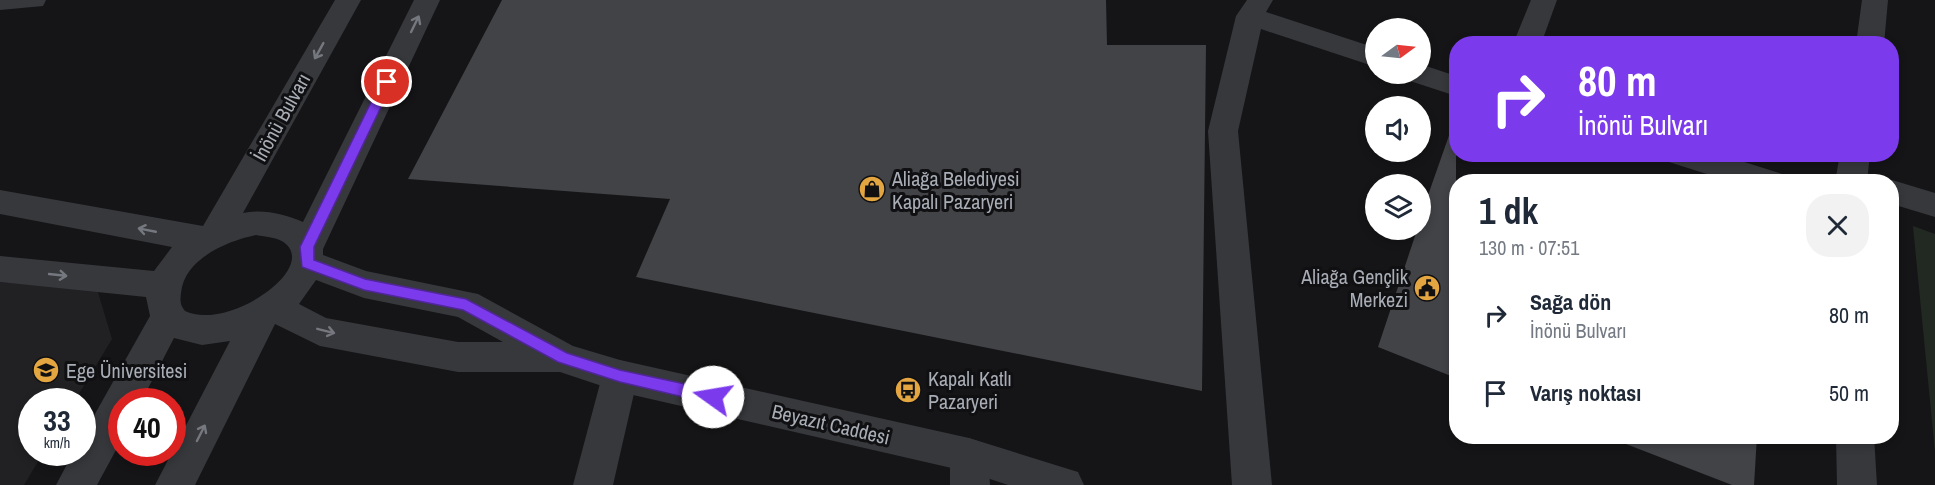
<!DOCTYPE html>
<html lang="tr">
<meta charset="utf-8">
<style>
:root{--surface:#fff;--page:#f2f2f3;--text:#1f2937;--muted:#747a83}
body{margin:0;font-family:"Archivo Narrow",sans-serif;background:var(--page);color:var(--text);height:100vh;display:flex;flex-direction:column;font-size:22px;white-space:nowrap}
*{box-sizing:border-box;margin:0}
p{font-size:20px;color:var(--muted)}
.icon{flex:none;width:33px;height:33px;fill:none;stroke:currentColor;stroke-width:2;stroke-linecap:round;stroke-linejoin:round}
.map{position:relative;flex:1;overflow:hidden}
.details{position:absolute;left:1449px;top:174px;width:450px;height:270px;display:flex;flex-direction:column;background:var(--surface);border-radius:24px;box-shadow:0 3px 9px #0003}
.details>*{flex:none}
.top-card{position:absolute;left:1449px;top:36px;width:450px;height:126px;border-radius:24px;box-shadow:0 3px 9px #0003;background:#7c3aed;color:#fff;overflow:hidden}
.needle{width:39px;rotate:75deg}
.fabs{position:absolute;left:1365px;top:18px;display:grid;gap:12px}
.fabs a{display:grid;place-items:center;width:66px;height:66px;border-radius:50%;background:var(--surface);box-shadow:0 3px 9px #0003;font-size:30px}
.speed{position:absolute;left:18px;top:388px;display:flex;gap:12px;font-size:30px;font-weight:700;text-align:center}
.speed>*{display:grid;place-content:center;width:78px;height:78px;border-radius:50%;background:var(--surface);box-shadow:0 3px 9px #0003;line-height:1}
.speed small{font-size:15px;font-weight:400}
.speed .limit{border:9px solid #d22;background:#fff;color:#111}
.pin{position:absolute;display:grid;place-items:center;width:51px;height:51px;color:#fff;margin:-26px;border:3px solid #fff;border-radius:50%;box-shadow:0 2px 6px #0007}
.me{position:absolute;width:66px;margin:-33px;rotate:283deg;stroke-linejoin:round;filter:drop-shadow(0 0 4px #0008)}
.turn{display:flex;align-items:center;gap:21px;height:126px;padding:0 30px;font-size:27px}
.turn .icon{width:78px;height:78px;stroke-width:2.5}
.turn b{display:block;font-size:42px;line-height:51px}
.round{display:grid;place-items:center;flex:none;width:63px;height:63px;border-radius:24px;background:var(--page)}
.head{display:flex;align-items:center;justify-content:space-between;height:102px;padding:0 30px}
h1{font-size:36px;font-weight:700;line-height:45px}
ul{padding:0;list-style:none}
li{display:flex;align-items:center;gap:18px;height:78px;padding:0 30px}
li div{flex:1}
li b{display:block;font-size:22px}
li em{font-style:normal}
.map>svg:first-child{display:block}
.built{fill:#212124}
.green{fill:#222922}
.building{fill:#424347}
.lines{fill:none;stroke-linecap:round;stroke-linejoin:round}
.minor{fill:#37383c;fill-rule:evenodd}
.tertiary{fill:#37383c;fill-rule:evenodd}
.oneway{stroke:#75787f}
.route{fill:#7c3aed;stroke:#51269a;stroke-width:1.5}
.labels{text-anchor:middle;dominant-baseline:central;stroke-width:6;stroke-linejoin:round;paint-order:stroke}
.street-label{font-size:20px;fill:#a8adb6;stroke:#101012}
.poi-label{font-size:20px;fill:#a8adb6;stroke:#101012;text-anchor:start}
</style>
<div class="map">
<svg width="1935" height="485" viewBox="0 0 1935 485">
<rect width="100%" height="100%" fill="#151517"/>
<path class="built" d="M 0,282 L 97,289 L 112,339 L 74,402 L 32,402 L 32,453 L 43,453 L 24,485 L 0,485 Z"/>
<path class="green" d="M 1913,226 L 1935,234 L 1935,452 Z"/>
<g class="building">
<path d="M 502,0 L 1106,0 L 1107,45 L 1206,45 L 1202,391 L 636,277 L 670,199 L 408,179 Z"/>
<path d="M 1452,127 L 1456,128 L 1456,378 L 1378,347 L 1417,230 L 1420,230 L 1420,218 Z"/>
<path d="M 1614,436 L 1757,436 L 1754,485 L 1732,485 L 1613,439 Z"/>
</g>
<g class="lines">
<g class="minor">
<path d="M 0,0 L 46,0 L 43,6 L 0,10 Z"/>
<path d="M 1247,0 L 1273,0 L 1266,12 L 1376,48 L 1376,67 L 1261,29 L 1238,131 L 1272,485 L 1232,485 L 1208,131 L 1236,16 Z"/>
<path d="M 1531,0 L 1557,0 L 1541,44 L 1513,44 Z"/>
<path d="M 1420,64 L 1456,76 L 1456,96 L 1410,81 L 1406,74 L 1420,74 Z"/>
<path d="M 1665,154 L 1719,154 L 1782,174 L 1786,182 L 1732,182 L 1669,162 Z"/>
<path d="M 1892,180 L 1935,193 L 1935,217 L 1892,204 L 1892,182 L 1888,182 Z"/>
<path d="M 620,360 L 633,365 L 638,376 L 613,485 L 573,485 L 602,376 L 607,365 Z"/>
<path d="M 969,438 L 983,443 L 988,455 L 990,485 L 950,485 L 950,455 L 955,443 Z"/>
</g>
<g class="tertiary">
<path d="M 335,0 L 361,0 L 243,213 C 264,209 284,214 303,222 L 414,0 L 440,0 L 323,249 L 323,255 L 366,271 L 478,294 L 573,346 L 620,360 L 969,438 L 1078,472 L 1084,485 L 1008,485 L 969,472 L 620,392 L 560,372 L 458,372 L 320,346 L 275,324 L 195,485 L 155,485 L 230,341 L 202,345 L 174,338 L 141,402 L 122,402 L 122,439 L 97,485 L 56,485 L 73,453 L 82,453 L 82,437 L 150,316 L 146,297 L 0,282 L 0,256 L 154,271 L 172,247 L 0,214 L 0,190 L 203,226 ZM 256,235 C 266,237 279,237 287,245 C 314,273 225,331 185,311 C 180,305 180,301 181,293 C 184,259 227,241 256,235 ZM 316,280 L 364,298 L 458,317 L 503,342 L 458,342 L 326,318 L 299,304 Z"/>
<path d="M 1862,0 L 1888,0 L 1884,44 L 1856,44 Z"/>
<path d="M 1840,154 L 1870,154 L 1867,182 L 1835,182 Z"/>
<path d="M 1836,436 L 1874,436 L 1877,485 L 1837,485 Z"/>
</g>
</g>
<defs><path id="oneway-shaft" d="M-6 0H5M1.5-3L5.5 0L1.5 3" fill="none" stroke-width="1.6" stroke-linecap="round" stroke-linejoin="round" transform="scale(1.5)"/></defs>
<g class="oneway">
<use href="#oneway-shaft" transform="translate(415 24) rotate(-64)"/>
<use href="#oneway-shaft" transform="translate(319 51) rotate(119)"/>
<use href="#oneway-shaft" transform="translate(147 230) rotate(-169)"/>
<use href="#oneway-shaft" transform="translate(58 275) rotate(6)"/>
<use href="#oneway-shaft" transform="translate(326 331) rotate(14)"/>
<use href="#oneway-shaft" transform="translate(201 433) rotate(-63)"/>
</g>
<path class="route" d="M 387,78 L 393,82 L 314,247 L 314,260 L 365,279 L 466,299 L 567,353 L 620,370 L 713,390 L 718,392 L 721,397 L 718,402 L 713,404 L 620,382 L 558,362 L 463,310 L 364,290 L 302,267 L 300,247 L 381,82 Z"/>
<defs>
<symbol id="shop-disc" viewBox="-11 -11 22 22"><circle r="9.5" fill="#e3a641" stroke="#101012"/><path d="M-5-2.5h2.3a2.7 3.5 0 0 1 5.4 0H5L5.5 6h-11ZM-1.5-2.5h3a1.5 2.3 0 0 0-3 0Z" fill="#111"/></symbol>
<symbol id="civic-disc" viewBox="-11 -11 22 22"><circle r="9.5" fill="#e3a641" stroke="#101012"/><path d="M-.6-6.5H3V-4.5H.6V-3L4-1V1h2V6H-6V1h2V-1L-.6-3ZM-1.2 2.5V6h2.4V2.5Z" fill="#111"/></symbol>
<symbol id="university-disc" viewBox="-11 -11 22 22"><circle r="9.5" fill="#e3a641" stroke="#101012"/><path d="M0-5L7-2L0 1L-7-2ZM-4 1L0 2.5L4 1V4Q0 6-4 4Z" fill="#111"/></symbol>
<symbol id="bus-disc" viewBox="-11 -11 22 22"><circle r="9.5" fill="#e3a641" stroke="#101012"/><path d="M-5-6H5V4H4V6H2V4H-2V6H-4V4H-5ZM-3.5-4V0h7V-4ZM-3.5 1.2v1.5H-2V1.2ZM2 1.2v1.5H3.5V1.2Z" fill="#111"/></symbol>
</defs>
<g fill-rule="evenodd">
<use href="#shop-disc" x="857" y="174" width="30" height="30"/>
<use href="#civic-disc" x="1412" y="273" width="30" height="30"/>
<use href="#university-disc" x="31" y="355" width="30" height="30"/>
<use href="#bus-disc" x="893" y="375" width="30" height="30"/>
</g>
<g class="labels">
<g class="street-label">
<text transform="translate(281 117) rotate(-61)">İnönü Bulvarı</text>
<text transform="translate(831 424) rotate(13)">Beyazıt Caddesi</text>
</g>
<g class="poi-label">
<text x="892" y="178">Aliağa Belediyesi<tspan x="892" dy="23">Kapalı Pazaryeri</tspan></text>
<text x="1408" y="276" text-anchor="end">Aliağa Gençlik<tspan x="1408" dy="23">Merkezi</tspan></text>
<text x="66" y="370">Ege Üniversitesi</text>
<text x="928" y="378">Kapalı Katlı<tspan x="928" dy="23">Pazaryeri</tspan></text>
</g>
</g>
</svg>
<div class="fabs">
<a><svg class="needle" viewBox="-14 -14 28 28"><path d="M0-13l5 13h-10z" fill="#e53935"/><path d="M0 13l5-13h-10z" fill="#747a83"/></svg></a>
<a><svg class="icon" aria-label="sound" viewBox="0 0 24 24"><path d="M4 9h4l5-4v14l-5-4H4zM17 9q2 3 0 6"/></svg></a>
<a><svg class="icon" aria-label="layers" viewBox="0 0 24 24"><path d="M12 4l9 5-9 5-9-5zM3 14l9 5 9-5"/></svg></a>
</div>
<div class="speed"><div>33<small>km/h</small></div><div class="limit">40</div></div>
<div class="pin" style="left:387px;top:82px;background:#d93025"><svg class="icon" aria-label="arrive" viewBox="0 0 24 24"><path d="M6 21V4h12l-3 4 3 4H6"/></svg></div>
<svg class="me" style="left:713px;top:397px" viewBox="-20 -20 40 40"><circle r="19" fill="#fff"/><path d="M0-13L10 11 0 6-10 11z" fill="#7c3aed"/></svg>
<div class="top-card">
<div class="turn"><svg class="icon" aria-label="right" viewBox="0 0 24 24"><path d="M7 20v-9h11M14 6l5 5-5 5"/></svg><div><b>80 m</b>İnönü Bulvarı</div></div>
</div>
<section class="details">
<div class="head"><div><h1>1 dk</h1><p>130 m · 07:51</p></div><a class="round"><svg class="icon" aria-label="close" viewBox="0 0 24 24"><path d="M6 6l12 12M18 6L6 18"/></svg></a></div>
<ul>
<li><svg class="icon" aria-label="right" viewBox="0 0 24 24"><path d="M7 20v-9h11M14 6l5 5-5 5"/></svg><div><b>Sağa dön</b><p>İnönü Bulvarı</p></div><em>80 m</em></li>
<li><svg class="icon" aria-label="arrive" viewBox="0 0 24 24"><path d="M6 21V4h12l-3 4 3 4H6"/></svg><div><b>Varış noktası</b></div><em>50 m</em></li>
</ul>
</section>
</div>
